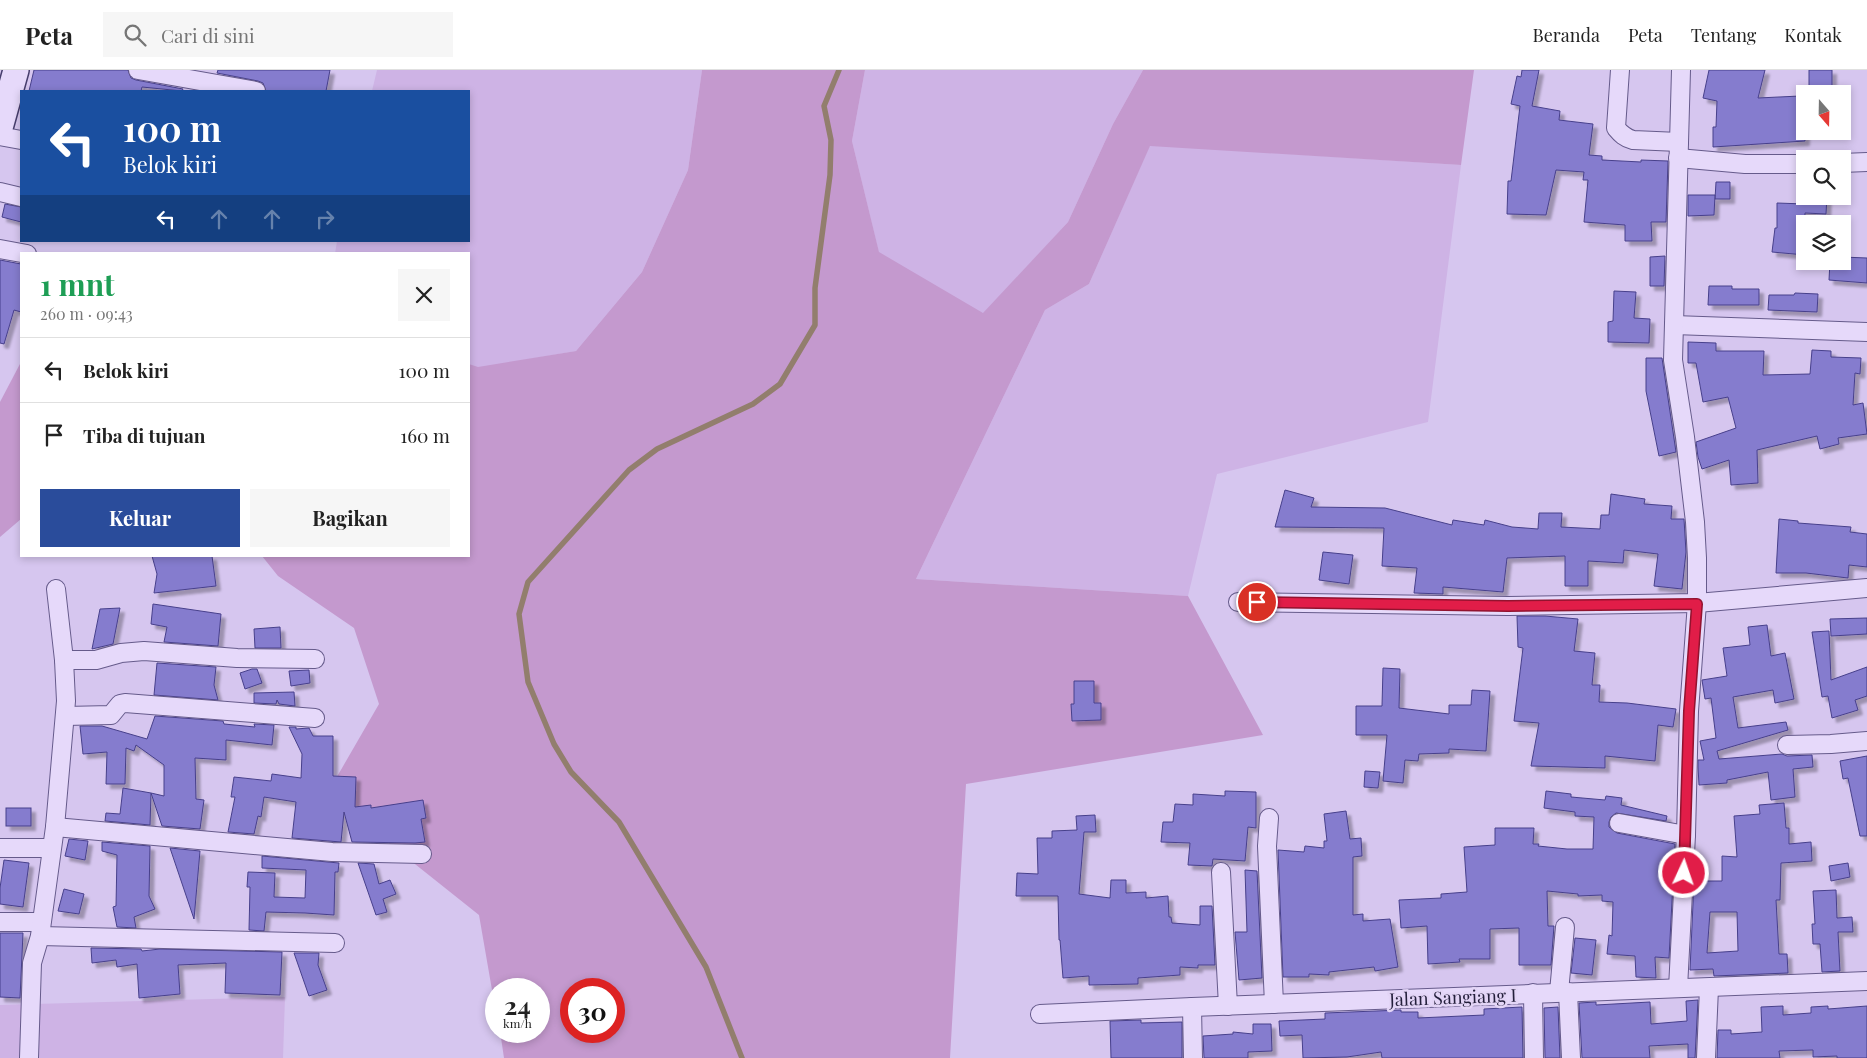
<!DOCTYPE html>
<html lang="id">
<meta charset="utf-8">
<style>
:root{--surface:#fff;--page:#f6f6f6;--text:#222;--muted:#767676;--line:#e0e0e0;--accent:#2a4c9b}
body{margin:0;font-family:"Playfair Display",serif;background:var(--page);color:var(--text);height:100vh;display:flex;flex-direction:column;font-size:19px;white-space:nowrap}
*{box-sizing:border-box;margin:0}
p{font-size:16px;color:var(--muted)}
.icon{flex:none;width:28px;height:28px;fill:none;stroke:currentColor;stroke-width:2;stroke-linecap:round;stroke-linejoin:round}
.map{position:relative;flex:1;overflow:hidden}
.side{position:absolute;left:20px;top:182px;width:450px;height:305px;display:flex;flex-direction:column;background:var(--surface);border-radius:0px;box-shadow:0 2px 8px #0003}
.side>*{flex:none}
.guide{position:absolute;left:20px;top:20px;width:450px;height:152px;border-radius:0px;box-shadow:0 2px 8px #0003;background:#1a4fa0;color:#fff;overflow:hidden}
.needle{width:32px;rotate:160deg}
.buttons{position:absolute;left:1796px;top:15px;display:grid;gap:10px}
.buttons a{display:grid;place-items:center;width:55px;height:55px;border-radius:0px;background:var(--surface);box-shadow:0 2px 8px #0003;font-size:25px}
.speed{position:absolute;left:485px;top:908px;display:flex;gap:10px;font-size:25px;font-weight:700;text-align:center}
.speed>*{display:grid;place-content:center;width:65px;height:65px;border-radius:50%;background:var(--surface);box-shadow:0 2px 8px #0003;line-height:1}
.speed small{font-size:12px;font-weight:400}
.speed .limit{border:8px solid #d22;background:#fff;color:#111}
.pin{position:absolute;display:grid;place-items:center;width:42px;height:42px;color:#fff;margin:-21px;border:2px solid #fff;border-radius:50%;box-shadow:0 1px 5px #0007}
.me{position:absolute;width:55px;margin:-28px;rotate:3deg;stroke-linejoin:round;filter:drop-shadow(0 0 4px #0008)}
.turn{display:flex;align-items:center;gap:18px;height:105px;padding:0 20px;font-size:22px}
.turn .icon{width:65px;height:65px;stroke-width:2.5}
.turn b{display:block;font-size:35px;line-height:42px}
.lanes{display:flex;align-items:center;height:48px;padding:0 20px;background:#0003;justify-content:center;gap:25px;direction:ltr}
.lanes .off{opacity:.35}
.round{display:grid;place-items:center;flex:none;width:52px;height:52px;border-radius:0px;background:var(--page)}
.summary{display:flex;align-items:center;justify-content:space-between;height:85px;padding:0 20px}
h1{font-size:30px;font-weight:700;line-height:38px;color:#1e9e55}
.primary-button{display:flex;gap:10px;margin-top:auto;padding:10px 20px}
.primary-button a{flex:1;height:58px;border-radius:0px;background:var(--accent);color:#fff;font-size:20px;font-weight:700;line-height:58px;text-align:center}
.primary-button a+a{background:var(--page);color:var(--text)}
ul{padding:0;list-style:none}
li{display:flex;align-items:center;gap:15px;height:65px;padding:0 20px;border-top:1px solid var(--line)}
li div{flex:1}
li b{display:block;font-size:19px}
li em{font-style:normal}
header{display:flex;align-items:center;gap:30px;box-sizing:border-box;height:70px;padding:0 25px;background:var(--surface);border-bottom:1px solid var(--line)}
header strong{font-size:24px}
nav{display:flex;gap:28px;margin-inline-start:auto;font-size:18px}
.search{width:350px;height:45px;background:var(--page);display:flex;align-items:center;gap:12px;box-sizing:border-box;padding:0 18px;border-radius:0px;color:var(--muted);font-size:19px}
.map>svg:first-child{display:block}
.farmland{fill:#ceb3e5}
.green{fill:#c499ce;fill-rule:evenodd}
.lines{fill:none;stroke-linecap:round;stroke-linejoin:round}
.stream{stroke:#927e6d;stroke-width:5.5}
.building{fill:#857bce;stroke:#47408b;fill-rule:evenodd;filter:url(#shadow)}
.street-casing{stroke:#665b8b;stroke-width:20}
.secondary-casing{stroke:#473e6d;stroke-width:28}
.street{stroke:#e6d9fa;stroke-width:18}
.secondary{stroke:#e6d9fa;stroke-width:25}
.route-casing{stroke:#92132f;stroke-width:12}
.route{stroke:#e11d48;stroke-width:9}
.labels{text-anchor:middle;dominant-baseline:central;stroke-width:5;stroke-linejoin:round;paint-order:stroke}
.street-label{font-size:18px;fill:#241f3b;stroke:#e3d5f6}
</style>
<header>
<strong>Peta</strong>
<div class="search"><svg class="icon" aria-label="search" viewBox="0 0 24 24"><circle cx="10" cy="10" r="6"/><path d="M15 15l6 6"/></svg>Cari di sini</div>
<nav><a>Beranda</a><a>Peta</a><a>Tentang</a><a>Kontak</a></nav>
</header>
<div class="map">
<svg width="1867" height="988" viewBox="0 0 1867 988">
<defs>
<filter id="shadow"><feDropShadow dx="4.5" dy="4.5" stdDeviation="1" flood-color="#0004"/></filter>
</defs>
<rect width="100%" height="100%" fill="#d6c6ef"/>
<g class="farmland">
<path d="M 377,0 L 702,0 L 688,100 L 642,202 L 576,281 L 478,298 L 469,294 L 469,184 L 335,184 L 337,171 L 469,171 L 469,21 L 372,21 Z"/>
<path d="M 865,0 L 1143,0 L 1113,54 L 1068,152 L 983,244 L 879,183 L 852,71 Z"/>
<path d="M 1150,75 L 1461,95 L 1428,352 L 1217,404 L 1188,526 L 916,509 L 1045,240 L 1089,214 Z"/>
<path d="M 285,927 L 283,988 L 0,988 L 0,935 Z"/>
</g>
<g class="green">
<path d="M 702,0 L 865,0 L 852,71 L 879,182 L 983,243 L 1068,152 L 1113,54 L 1143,0 L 1474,0 L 1461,95 L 1150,76 L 1089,214 L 1045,240 L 916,509 L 1188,526 L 1263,665 L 966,714 L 950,988 L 504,988 L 500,961 L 539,961 L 539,919 L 496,919 L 496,943 L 479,845 L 327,724 L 379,634 L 354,558 L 278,506 L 262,486 L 469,486 L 469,294 L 478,297 L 576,281 L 642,202 L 688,100 ZM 571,919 L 614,919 L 614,961 L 571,961 Z"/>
<path d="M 21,292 L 21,449 L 0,467 L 0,332 Z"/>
</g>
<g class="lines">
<path class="stream" d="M 742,988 L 706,897 L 619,752 L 571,702 L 554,674 L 528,612 L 519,544 L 528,512 L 629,400 L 657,379 L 753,334 L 780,314 L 815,255 L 815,218 L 830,105 L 831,70 L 824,36 L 839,0"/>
</g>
<g class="building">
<path d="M 34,0 L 128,0 L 131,8 L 136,10 L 183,19 L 182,21 L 142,17 L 141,21 L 29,21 Z"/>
<path d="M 218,0 L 330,0 L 326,21 L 266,21 L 263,13 L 258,11 L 217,3 Z"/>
<path d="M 1522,0 L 1539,0 L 1532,36 L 1560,41 L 1559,50 L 1593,54 L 1589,85 L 1602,86 L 1602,90 L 1641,92 L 1641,90 L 1668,91 L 1666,152 L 1651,152 L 1652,171 L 1625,171 L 1625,155 L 1584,152 L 1588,110 L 1583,110 L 1584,102 L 1556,100 L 1546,145 L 1507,144 L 1508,111 L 1511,111 L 1520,36 L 1511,34 L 1517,6 L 1521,7 Z"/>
<path d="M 1709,0 L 1765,0 L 1758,28 L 1800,26 L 1801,57 L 1805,57 L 1805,71 L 1713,77 L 1713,57 L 1716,57 L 1717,31 L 1703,28 Z"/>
<rect x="1809" y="0" width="23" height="18"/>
<path d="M 1716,112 L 1730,112 L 1730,129 L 1715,129 Z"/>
<path d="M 1688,125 L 1715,125 L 1714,145 L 1688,146 Z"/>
<path d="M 1805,126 L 1827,126 L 1826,144 L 1805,143 L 1805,185 L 1772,182 L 1775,158 L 1777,158 L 1777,133 L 1805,134 Z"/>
<path d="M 5,134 L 21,137 L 21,152 L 2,147 Z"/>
<path d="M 1665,186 L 1664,216 L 1650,216 L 1650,187 Z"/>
<path d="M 1842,187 L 1867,188 L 1867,213 L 1829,210 L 1830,191 L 1842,191 Z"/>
<path d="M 0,190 L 21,194 L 21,242 L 14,240 L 4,274 L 0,273 Z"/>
<path d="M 1709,216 L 1732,216 L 1732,219 L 1759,219 L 1759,235 L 1708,235 Z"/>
<path d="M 1614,221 L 1636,222 L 1634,248 L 1650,249 L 1649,273 L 1608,272 L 1608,252 L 1613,251 Z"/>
<path d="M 1795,223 L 1818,224 L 1817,242 L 1768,240 L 1769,225 L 1794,225 Z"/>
<path d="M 1688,272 L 1716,273 L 1716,281 L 1764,281 L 1763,305 L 1810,304 L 1812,280 L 1831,281 L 1831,287 L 1861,288 L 1860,304 L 1855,303 L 1853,335 L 1863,333 L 1867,364 L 1838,368 L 1839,374 L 1820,379 L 1817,366 L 1757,380 L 1758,413 L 1731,415 L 1729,390 L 1702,399 L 1698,387 L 1696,372 L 1736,358 L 1728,327 L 1703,332 L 1696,293 L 1688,293 Z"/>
<path d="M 1646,288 L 1662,288 L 1676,382 L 1659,386 L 1646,321 Z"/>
<path d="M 1285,420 L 1314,428 L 1311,437 L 1385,438 L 1452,455 L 1453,450 L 1484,455 L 1485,450 L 1512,457 L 1538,459 L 1539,443 L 1562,443 L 1561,457 L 1600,459 L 1601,445 L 1609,445 L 1611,424 L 1645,429 L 1644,434 L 1672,436 L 1671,449 L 1684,449 L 1686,482 L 1682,519 L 1654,516 L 1658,484 L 1624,480 L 1623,493 L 1588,491 L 1588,516 L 1565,516 L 1565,486 L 1507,488 L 1503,522 L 1443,517 L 1443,524 L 1414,523 L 1417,498 L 1382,496 L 1384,458 L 1275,457 Z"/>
<path d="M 1779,449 L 1798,451 L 1798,453 L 1851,457 L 1850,462 L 1867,464 L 1867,497 L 1849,495 L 1848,508 L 1806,503 L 1776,503 Z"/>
<path d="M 1323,482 L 1353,485 L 1349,514 L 1319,510 Z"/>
<path d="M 152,486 L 212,486 L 216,516 L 154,523 L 157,504 Z"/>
<path d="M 153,534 L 221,544 L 218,576 L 164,572 L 167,557 L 151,554 Z"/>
<path d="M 120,538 L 113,574 L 92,579 L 100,539 Z"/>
<path d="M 1517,546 L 1545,546 L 1578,549 L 1574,581 L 1595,583 L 1592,615 L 1600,615 L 1599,632 L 1627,633 L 1676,639 L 1673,657 L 1658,655 L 1655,691 L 1605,686 L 1605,698 L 1531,696 L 1539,653 L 1514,651 L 1523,578 L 1518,577 Z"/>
<path d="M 1867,548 L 1867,564 L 1831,566 L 1830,549 Z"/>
<path d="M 1767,555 L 1771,586 L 1785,583 L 1794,629 L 1775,633 L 1773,620 L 1733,627 L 1738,658 L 1786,652 L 1788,660 L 1717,681 L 1719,689 L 1782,684 L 1787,686 L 1812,685 L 1813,697 L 1793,699 L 1795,727 L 1771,730 L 1768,702 L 1727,710 L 1727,713 L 1699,715 L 1698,697 L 1698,690 L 1704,690 L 1700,671 L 1716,668 L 1711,628 L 1705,629 L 1702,610 L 1727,606 L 1723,578 L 1750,575 L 1748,557 Z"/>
<path d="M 280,557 L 281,578 L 255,578 L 254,559 Z"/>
<path d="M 1829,561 L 1831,610 L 1867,597 L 1867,626 L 1855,630 L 1858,640 L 1832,648 L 1828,626 L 1822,627 L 1812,562 Z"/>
<path d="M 157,593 L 216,597 L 214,615 L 218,630 L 154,625 Z"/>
<path d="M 1383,598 L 1400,599 L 1399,638 L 1449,644 L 1449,635 L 1471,635 L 1472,620 L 1490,621 L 1486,681 L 1449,679 L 1449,683 L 1419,684 L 1418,691 L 1405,690 L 1403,713 L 1383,711 L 1387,665 L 1356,665 L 1356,636 L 1382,636 Z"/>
<path d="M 252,599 L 257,599 L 262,613 L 245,619 L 240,603 Z"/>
<path d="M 309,600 L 310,613 L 291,616 L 289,601 Z"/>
<path d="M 1074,611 L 1094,611 L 1094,633 L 1101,633 L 1101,650 L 1072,651 L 1071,634 L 1074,634 Z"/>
<path d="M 294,622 L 295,636 L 279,634 L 277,630 L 276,634 L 254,633 L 254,623 Z"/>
<path d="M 155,646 L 223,651 L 224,654 L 255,657 L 254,654 L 274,655 L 272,675 L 226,670 L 226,690 L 195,688 L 196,729 L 204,730 L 200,759 L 162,756 L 151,723 L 164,726 L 164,695 L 136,675 L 134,681 L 126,678 L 125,714 L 106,714 L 107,682 L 83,684 L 80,656 L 102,656 L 147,669 Z"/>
<path d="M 289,657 L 296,657 L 296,659 L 309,658 L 313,666 L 333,666 L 333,706 L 356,707 L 355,737 L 371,735 L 371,738 L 423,730 L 426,748 L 421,749 L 425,772 L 415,773 L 352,772 L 344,742 L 341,772 L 292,768 L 296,732 L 264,727 L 261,747 L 258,746 L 254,764 L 228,762 L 235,727 L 231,727 L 234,707 L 271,711 L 272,704 L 301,708 L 302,684 Z"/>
<path d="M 1867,686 L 1867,766 L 1860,766 L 1848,708 L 1843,709 L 1840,691 Z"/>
<path d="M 1365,701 L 1380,702 L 1378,718 L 1364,717 Z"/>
<path d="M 123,718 L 151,723 L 150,755 L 105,751 L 106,743 L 120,744 Z"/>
<path d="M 1225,721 L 1256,722 L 1256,758 L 1248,757 L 1245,791 L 1213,789 L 1212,796 L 1188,795 L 1190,773 L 1161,772 L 1163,752 L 1173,752 L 1175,734 L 1193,735 L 1193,724 L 1225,726 Z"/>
<path d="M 1546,721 L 1571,724 L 1571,727 L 1605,730 L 1606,726 L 1622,728 L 1621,735 L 1667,746 L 1666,751 L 1616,743 L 1611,747 L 1609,752 L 1609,757 L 1617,763 L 1675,774 L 1669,888 L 1655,887 L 1656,908 L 1636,907 L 1635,886 L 1607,884 L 1609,865 L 1612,866 L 1613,832 L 1602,831 L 1602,825 L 1578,826 L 1578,824 L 1547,821 L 1548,856 L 1554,856 L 1551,895 L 1519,895 L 1519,858 L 1490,859 L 1490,889 L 1459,889 L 1460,892 L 1428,894 L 1427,856 L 1401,858 L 1399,830 L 1441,828 L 1441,824 L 1467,822 L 1464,777 L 1495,775 L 1495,758 L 1534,758 L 1533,774 L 1539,774 L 1538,776 L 1567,779 L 1593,779 L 1594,747 L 1575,746 L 1575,742 L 1544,738 Z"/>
<path d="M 1784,733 L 1786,758 L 1789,758 L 1789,774 L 1811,772 L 1812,791 L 1781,793 L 1780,830 L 1776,830 L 1779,884 L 1787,884 L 1788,903 L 1714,906 L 1713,899 L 1690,900 L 1694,811 L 1722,811 L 1722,786 L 1737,787 L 1734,746 L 1760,744 L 1759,735 ZM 1710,842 L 1737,842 L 1738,881 L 1707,883 Z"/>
<rect x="6" y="738" width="25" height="18"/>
<path d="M 1346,741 L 1350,769 L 1361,768 L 1362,786 L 1353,787 L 1353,845 L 1363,844 L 1363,851 L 1390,849 L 1398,897 L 1375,901 L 1374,897 L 1329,902 L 1329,905 L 1309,904 L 1309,907 L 1283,907 L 1278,780 L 1304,782 L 1305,776 L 1324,778 L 1324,771 L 1327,771 L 1324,744 Z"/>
<path d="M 1095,745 L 1096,762 L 1084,762 L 1079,824 L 1110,828 L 1111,810 L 1126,810 L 1126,823 L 1146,822 L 1146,828 L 1168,826 L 1169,847 L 1171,847 L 1172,853 L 1200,855 L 1200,836 L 1212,836 L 1215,895 L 1198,895 L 1198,898 L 1180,897 L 1180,905 L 1138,908 L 1138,914 L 1089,915 L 1089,906 L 1063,908 L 1060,870 L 1059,870 L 1058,826 L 1016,826 L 1017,803 L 1038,804 L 1037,768 L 1052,768 L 1052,761 L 1077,760 L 1076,746 Z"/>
<path d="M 69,769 L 88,771 L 85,790 L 65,786 Z"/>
<path d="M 102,772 L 150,776 L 149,826 L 155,839 L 134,847 L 136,858 L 117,857 L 113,837 L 116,836 L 117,785 L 102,781 Z"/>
<path d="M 170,778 L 200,781 L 194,849 Z"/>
<path d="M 262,786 L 339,793 L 338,802 L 335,802 L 334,845 L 305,843 L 266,842 L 264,861 L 249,860 L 250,817 L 247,817 L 248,802 L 275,803 L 274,827 L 305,828 L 306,800 L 262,798 Z"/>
<path d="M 4,790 L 29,793 L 23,837 L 0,834 L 0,818 Z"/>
<path d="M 358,793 L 374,794 L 379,814 L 390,810 L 396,824 L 383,829 L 387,842 L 376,845 Z"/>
<path d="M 1848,793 L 1850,807 L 1831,811 L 1829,796 Z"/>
<path d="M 1245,800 L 1257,801 L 1262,908 L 1239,910 L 1235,862 L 1247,862 Z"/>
<path d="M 64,819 L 84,824 L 79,844 L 58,841 Z"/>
<path d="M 1836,820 L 1837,848 L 1852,847 L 1853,862 L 1838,862 L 1840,901 L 1822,902 L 1820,874 L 1813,874 L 1812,854 L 1815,854 L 1813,821 Z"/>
<path d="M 0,863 L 23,863 L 20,928 L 0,927 Z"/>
<path d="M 1575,868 L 1596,870 L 1592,905 L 1571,903 Z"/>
<path d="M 91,878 L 141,879 L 142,881 L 160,879 L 282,882 L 280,925 L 225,923 L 226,893 L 178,895 L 180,924 L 139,928 L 137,894 L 117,897 L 116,890 L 92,893 Z"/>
<path d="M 294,883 L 319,883 L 318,895 L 327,920 L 309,926 Z"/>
<path d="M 1698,930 L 1695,988 L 1688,988 L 1688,974 L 1649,976 L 1650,988 L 1582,988 L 1579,933 L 1596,932 L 1596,935 L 1650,932 L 1651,954 L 1687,951 L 1686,931 Z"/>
<path d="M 1783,936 L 1783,945 L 1811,943 L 1811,937 L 1828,936 L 1828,939 L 1867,936 L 1867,988 L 1837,988 L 1837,986 L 1813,987 L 1813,980 L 1779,981 L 1780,988 L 1717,988 L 1718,960 L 1731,960 L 1731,964 L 1762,962 L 1761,937 Z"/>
<path d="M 1522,937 L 1523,988 L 1382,988 L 1381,982 L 1347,987 L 1303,988 L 1302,965 L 1280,966 L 1279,951 L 1325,949 L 1325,943 L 1401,940 L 1401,942 L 1418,942 L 1418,948 L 1484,945 L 1484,939 Z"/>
<path d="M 1558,937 L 1560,988 L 1545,988 L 1544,938 Z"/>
<path d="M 1141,950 L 1141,953 L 1182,952 L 1182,988 L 1111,988 L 1110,951 Z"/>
<path d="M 1253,954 L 1271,954 L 1272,981 L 1248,982 L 1248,988 L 1204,988 L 1203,966 L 1233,964 L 1233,962 L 1253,964 Z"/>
</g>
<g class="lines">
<defs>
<g id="street">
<path d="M 138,0 L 256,21"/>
<path d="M 1620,0 L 1616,58 C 1621,64 1625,68 1633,70 L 1679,72"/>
<path d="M 0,66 L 21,70"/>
<path d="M 1678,88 L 1745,94 L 1805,94"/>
<path d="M 1842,93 L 1867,92"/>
<path d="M 0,122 L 21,127"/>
<path d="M 0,179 L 27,184"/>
<path d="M 1674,255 L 1867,262"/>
<path d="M 1238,532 L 1508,536 L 1697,533 L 1867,518"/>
<path d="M 64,590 L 96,590 L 121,583 L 144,581 L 237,588 L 315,589"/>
<path d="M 65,646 L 111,645 L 120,634 L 125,633 L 315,648"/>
<path d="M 1787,675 L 1831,674 L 1867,671"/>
<path d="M 1269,748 L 1267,776 L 1274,934"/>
<path d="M 1619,753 L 1686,765"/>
<path d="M 55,757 L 332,782 L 422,784"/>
<path d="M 0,778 L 51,778"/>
<path d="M 1221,802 L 1228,936"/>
<path d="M 0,852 L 41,852"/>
<path d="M 40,866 L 335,873"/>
<path d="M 1678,918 L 1686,765 L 1689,641 L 1697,533 L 1697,488 L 1695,452 L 1685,367 L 1673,290 L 1681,0"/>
<path d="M 1559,922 L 1565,857"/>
<path d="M 1568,922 L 1571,988"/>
<path d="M 1533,923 L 1534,988"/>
<path d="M 1192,937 L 1193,988"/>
<path d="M 1040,944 L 1192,937 L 1867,911"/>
<path d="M 29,988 L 32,893 L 40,866 L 55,757 L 66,631 L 64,590 L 56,519"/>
<path d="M 1706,988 L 1709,918"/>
</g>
<path id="secondary" d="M 0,58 L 16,0"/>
</defs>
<use href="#street" class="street-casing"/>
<use href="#secondary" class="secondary-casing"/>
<use href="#street" class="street"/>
<use href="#secondary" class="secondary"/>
</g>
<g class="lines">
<defs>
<path id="route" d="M 1257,532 L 1508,536 L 1697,534 L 1689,641 L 1684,803"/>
</defs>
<use href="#route" class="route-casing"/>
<use href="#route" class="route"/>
</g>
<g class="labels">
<g class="street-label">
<text transform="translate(1453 927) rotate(-2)">Jalan Sangiang I</text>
</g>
</g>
</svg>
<div class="buttons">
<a><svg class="needle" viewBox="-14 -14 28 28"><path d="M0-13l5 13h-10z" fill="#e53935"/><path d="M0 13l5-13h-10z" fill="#767676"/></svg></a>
<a><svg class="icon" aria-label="search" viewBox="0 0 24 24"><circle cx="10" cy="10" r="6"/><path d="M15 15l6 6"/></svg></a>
<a><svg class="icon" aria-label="layers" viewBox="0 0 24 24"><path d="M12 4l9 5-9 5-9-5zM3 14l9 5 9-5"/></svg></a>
</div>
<div class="speed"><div>24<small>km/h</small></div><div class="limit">30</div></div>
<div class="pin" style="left:1257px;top:532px;background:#d93025"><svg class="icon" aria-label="arrive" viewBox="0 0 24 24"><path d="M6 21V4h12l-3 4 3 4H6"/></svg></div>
<svg class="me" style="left:1684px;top:803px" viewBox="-20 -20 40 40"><circle r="17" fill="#e11d48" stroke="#fff" stroke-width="3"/><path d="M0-11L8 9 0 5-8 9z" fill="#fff"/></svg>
<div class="guide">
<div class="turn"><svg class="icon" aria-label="left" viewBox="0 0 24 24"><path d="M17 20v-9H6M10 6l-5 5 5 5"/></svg><div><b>100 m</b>Belok kiri</div></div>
<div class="lanes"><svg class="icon" aria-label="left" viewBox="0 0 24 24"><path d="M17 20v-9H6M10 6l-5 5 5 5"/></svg><svg class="icon off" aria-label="ahead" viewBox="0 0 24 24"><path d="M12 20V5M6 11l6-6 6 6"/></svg><svg class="icon off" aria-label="ahead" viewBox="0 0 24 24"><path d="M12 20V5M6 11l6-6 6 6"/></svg><svg class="icon off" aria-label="right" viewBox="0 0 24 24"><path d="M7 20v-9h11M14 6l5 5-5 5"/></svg></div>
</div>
<section class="side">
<div class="summary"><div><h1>1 mnt</h1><p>260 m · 09:43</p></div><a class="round"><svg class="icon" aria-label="close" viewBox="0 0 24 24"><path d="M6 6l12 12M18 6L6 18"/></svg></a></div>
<ul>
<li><svg class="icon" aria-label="left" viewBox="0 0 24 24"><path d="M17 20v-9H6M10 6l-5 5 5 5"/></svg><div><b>Belok kiri</b></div><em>100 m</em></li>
<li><svg class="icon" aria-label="arrive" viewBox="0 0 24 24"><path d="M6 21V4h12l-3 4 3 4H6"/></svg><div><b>Tiba di tujuan</b></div><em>160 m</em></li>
</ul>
<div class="primary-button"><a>Keluar</a><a>Bagikan</a></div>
</section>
</div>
